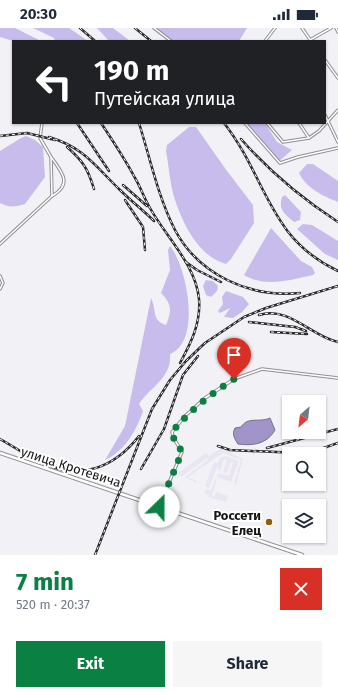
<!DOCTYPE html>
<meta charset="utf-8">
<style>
:root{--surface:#fff;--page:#f6f6f7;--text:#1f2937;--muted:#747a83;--accent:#0b8043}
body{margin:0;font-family:"Fira Sans",sans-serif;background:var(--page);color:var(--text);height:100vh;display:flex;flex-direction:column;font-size:15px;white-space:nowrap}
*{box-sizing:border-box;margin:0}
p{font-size:13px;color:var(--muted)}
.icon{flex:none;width:22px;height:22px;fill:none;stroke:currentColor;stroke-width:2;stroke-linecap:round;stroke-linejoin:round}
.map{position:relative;height:527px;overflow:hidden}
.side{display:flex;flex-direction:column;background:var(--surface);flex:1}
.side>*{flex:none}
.banner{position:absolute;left:12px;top:12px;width:314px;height:84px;border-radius:0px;box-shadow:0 1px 3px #0004;background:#202124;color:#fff;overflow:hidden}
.needle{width:26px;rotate:208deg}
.controls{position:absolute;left:282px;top:367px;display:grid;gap:8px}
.controls a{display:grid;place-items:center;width:44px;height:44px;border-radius:0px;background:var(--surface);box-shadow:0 1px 3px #0004;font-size:20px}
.pin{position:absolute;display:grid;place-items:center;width:34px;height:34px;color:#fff;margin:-41px -17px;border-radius:50% 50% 50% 0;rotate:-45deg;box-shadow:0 0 4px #0007}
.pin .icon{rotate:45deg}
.me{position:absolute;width:44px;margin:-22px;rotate:23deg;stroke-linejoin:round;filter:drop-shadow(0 0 3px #0008)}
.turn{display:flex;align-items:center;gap:14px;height:84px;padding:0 16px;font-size:18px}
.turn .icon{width:52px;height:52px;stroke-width:2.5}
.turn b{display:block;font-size:28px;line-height:34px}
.round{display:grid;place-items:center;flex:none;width:42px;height:42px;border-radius:0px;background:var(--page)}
.headline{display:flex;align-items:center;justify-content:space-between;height:68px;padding:0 16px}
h1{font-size:24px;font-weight:700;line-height:30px;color:var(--accent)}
.button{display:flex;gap:8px;margin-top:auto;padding:8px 16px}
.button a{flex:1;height:46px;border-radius:0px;background:var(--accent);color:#fff;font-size:16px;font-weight:700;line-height:46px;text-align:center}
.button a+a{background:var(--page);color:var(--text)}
.status{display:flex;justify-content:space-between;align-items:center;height:28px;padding:0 20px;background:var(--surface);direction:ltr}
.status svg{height:11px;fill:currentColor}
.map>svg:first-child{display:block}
.built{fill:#e9e6f2}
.green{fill:#c8bced}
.water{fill:#a194c9;stroke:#776e93}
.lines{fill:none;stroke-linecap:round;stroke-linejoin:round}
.street-casing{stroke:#908f93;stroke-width:3.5}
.secondary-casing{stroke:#908f93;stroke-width:4.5}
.street{stroke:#fff;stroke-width:1.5}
.secondary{stroke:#fff;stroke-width:2.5}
.rail-casing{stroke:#2a2a2c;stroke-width:2.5}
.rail{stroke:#fff;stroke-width:1;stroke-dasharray:3;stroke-linecap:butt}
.route{stroke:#0b8043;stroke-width:7;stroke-dasharray:0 12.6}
.poi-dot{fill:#8f5d0b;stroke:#fff;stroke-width:1.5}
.labels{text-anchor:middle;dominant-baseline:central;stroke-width:4;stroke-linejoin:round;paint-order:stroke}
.street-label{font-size:13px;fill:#141415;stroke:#fff}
.poi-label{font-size:13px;font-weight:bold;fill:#141415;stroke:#fff;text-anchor:end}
</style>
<div class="status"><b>20:30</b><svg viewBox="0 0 49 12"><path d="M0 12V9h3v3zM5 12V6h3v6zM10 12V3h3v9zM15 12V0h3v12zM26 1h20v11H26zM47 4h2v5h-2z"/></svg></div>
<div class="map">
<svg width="338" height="527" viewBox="0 0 338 527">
<rect width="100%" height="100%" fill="#f2f2f6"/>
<g class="built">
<path d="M 221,420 L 243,431 L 236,457 L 234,456 L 241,432 L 223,425 L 188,449 L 197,453 L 196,455 L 185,449 L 208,432 L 207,430 L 181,449 L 178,445 L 206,425 L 209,428 Z"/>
<path d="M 225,428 L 239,433 L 231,454 L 217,449 L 218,445 L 229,448 L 233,435 L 231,434 L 227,445 L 223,444 L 227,432 L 224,431 L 220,443 L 218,442 L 219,440 L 217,439 L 209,460 L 205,458 L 214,434 L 218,435 L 220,430 Z"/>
<path d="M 215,451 L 217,451 L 212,468 L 214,469 L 216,464 L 228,468 L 226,474 L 208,469 L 209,467 L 204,465 L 206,461 L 211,462 Z"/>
</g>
<g class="green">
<path d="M 0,0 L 15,0 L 41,13 L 13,13 L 0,9 Z"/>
<path d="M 33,0 L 69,0 L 88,13 L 55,13 L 54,10 Z"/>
<path d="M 97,0 L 113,0 L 130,13 L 109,13 Z"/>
<path d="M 154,0 L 247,0 L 239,13 L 171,13 Z"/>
<path d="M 245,95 L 265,95 L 277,114 L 292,122 L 278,134 Z"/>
<path d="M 189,99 L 196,99 L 227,143 L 253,177 L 254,195 L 231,231 L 226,236 C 199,229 183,196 175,172 C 170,157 169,139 166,123 L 167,117 Z"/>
<path d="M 26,108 L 35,112 L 43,119 L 45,149 L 25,176 C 16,179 9,180 0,175 L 0,123 C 9,118 16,112 26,108 Z"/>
<path d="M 307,136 L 313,136 L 338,153 L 338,174 C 323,168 306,160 299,145 Z"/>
<path d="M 285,167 L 301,184 L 300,192 L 294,194 C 285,186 278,182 282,169 Z"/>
<path d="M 303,196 L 312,197 L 338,213 L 338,232 L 325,226 L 297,201 Z"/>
<path d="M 271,200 L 301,233 L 312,239 L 315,245 L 313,247 C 290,252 265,260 244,247 Z"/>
<path d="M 170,218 C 187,239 202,313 170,326 C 172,350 150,359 139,376 L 143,383 C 136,403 125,423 105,432 L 125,398 L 151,270 C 157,282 151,292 166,297 C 172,283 172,276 161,265 L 170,242 L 168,222 Z"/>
<path d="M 206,252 L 213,253 L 218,258 L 217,263 L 211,269 L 206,267 L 203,258 Z"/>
<path d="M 226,263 L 243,269 L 249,276 L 242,284 L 233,290 L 224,289 L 230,280 L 220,285 L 218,283 L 223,276 L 222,269 Z"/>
</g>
<path class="water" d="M 270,390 L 275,402 C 267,416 253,418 238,416 C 234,410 232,406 235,400 L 241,399 C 248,388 259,395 270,390 Z"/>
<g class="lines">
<defs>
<g id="street">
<path d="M 154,0 L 171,13"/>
<path d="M 302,0 L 311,13"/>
<path d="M 336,0 L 338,4"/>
<path d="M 310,12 L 331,0"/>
<path d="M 265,13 L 275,0"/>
<path d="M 325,32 L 338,50"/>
<path d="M 325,87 L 338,114"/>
<path d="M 245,95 L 280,135 L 298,129 L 338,120"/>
<path d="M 267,95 L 283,114 L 309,110 L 319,103 L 338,82"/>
<path d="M 299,95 L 309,110"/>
<path d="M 51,129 C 62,144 73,156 52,168"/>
<path d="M 0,216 L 52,168 L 51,129 L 40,110 L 42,95"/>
<path d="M 0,248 L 3,255 L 0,261"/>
<path d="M 159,478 L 182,424 L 173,409 L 172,404 L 185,388 L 205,370 L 234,351 L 262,341 L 338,350"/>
</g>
<path id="secondary" d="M 0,425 L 302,527"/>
</defs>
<use href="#street" class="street-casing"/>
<use href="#secondary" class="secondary-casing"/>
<use href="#street" class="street"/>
<use href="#secondary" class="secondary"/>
<defs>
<g id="rail">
<path d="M 80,0 L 95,13"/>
<path d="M 135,0 L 151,13"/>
<path d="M 77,95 L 109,143"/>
<path d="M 101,95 C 113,113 125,131 135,150 C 141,160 144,170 150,180 C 166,209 196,237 199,271 C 201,295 191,315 180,335"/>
<path d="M 139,95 C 150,130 158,169 175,202 C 199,247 250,270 300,265"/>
<path d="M 224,95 C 267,150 268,210 338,243"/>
<path d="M 0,108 L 27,105 L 55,112"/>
<path d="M 49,109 C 85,120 95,138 120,162 C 131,173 143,182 154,193"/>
<path d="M 241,111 C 270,144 301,170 338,194"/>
<path d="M 67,119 C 83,133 88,141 94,161"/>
<path d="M 123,157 L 147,178"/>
<path d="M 125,172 L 143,199 L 145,222"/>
<path d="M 186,234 L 197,242 L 221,254"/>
<path d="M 259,287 C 290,278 310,308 338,314"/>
<path d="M 249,294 L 295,299 L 306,303"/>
<path d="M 271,304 L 307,306"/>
<path d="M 0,411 C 15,419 28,429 43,435 C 81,453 115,439 139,408"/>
<path d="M 218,418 L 230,422 L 299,425 L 312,424 L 338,415"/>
<path d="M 267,420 L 338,401"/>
<path d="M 141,441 L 164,401 L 183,347 L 198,328"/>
<path d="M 95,527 L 152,381 L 170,352 L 186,333 L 205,315 L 244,289 L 266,280 L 338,258"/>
</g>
</defs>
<use href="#rail" class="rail-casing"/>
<use href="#rail" class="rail"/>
</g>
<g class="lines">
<path class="route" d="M 159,479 L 182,424 L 173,409 L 172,404 C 190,382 210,367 234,351"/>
</g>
<circle class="poi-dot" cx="269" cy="494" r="4"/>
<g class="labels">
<g class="street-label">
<text transform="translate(71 439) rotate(18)">улица Кротевича</text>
</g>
<g class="poi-label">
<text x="261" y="487">Россети<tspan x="261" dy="15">Елец</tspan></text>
</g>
</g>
</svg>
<div class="controls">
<a><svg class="needle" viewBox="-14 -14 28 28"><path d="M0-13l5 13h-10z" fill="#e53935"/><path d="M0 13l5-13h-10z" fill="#747a83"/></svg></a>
<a><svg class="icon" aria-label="search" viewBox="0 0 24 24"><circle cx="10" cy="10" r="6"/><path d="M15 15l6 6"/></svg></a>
<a><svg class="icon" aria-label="layers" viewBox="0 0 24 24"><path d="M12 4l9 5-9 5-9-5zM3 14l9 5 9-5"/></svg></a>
</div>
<div class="pin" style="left:234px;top:351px;background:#d93025"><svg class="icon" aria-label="arrive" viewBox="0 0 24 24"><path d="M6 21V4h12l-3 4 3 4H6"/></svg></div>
<svg class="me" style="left:159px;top:479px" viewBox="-20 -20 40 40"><circle r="19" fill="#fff"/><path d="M0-13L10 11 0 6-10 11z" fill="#0b8043"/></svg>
<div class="banner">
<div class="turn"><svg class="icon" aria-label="left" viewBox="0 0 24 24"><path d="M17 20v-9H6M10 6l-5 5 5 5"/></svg><div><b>190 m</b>Путейская улица</div></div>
</div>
</div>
<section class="side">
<div class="headline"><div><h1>7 min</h1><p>520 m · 20:37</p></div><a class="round" style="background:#d93025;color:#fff"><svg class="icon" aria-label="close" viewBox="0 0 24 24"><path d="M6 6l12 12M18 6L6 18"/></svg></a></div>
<div class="button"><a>Exit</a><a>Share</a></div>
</section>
